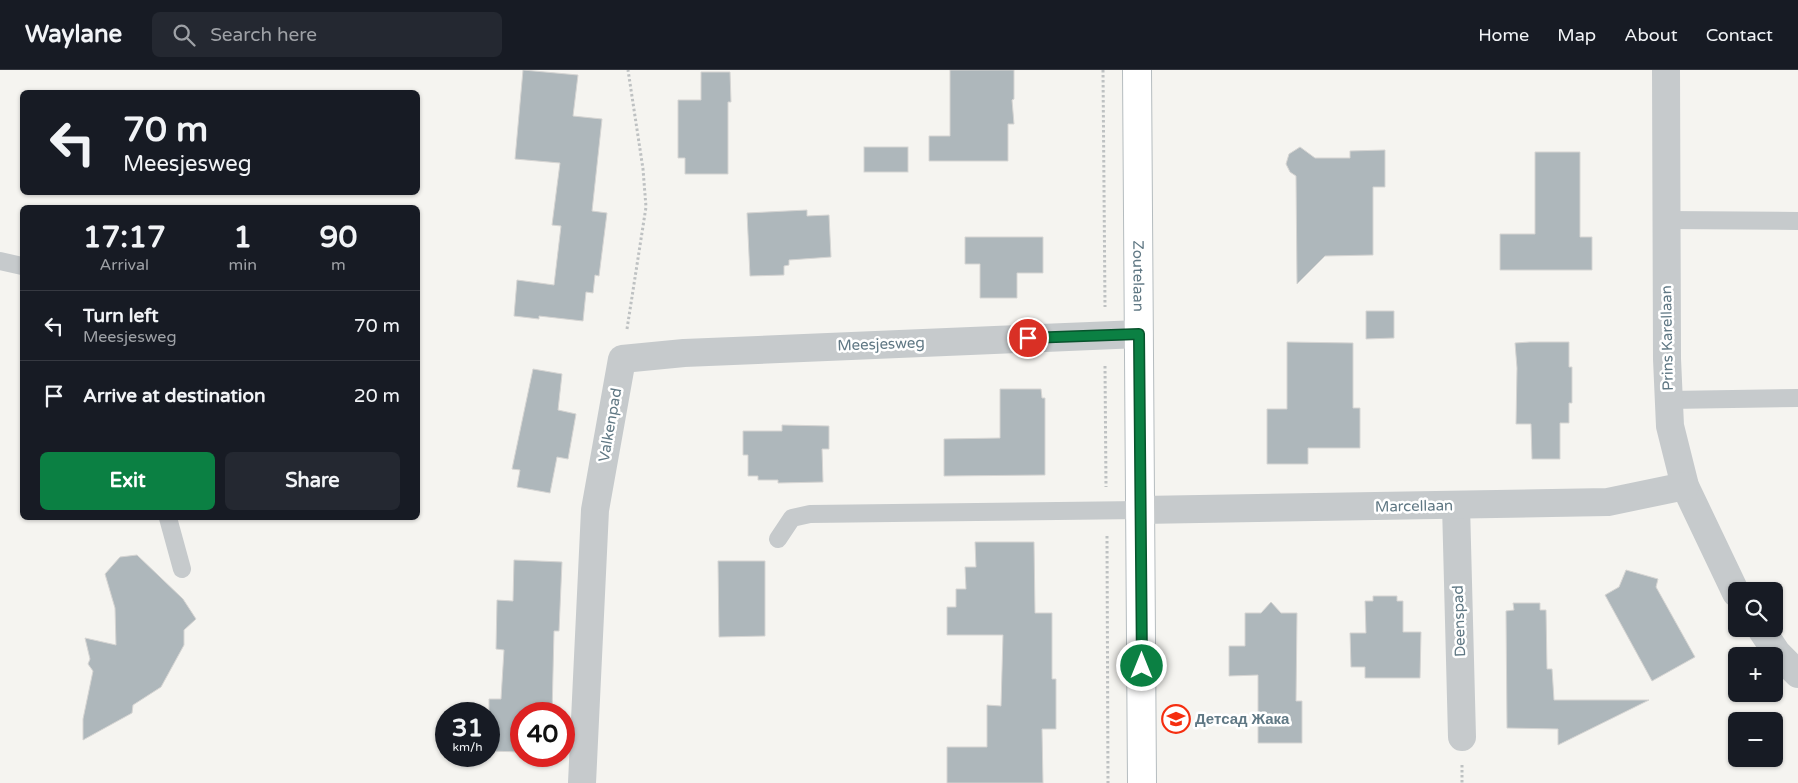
<!DOCTYPE html>
<meta charset="utf-8">
<style>
:root{--surface:#171b24;--page:#242831;--text:#f1f3f6;--muted:#9ea1a6;--line:#363941;--accent:#0b8043}
body{margin:0;font-family:"Varela Round",sans-serif;background:var(--page);color:var(--text);height:100vh;display:flex;flex-direction:column;font-size:19px;white-space:nowrap}
*{box-sizing:border-box;margin:0}
p{font-size:16px;color:var(--muted)}
.icon{flex:none;width:28px;height:28px;fill:none;stroke:currentColor;stroke-width:2;stroke-linecap:round;stroke-linejoin:round}
.map{position:relative;flex:1;overflow:hidden}
.details{position:absolute;left:20px;top:135px;width:400px;height:315px;display:flex;flex-direction:column;background:var(--surface);border-radius:8px;box-shadow:0 1px 4px #0004}
.details>*{flex:none}
.top-card{position:absolute;left:20px;top:20px;width:400px;height:105px;border-radius:8px;box-shadow:0 1px 4px #0004;background:#171b24;color:var(--text);overflow:hidden}
.buttons{position:absolute;left:1728px;top:512px;display:grid;gap:10px}
.buttons a{display:grid;place-items:center;width:55px;height:55px;border-radius:8px;background:var(--surface);box-shadow:0 1px 4px #0004;font-size:25px}
.speed{position:absolute;left:435px;top:632px;display:flex;gap:10px;font-size:25px;font-weight:700;text-align:center}
.speed>*{display:grid;place-content:center;width:65px;height:65px;border-radius:50%;background:var(--surface);box-shadow:0 1px 4px #0004;line-height:1}
.speed small{font-size:12px;font-weight:400}
.speed .limit{border:8px solid #d22;background:#fff;color:#111}
.pin{position:absolute;display:grid;place-items:center;width:42px;height:42px;color:#fff;margin:-21px;border:2px solid #fff;border-radius:50%;box-shadow:0 1px 5px #0007}
.me{position:absolute;width:55px;margin:-28px;rotate:0deg;stroke-linejoin:round;filter:drop-shadow(0 0 4px #0008)}
.turn{display:flex;align-items:center;gap:18px;height:105px;padding:0 20px;font-size:22px}
.turn .icon{width:65px;height:65px;stroke-width:2.5}
.turn b{display:block;font-size:35px;line-height:42px}
.eta{display:flex;justify-content:space-evenly;align-items:center;height:85px;text-align:center}
.eta b{font-size:30px;font-weight:800;line-height:35px}
.button{display:flex;gap:10px;margin-top:auto;padding:10px 20px}
.button a{flex:1;height:58px;border-radius:8px;background:var(--accent);color:#fff;font-size:20px;font-weight:800;line-height:58px;text-align:center}
.button a+a{background:var(--page);color:var(--text)}
ul{padding:0;list-style:none}
li{display:flex;align-items:center;gap:15px;height:70px;padding:0 20px;border-top:1px solid var(--line)}
li div{flex:1}
li b{display:block;font-size:19px}
li em{font-style:normal}
header{display:flex;align-items:center;gap:30px;box-sizing:border-box;height:70px;padding:0 25px;background:var(--surface);border-bottom:1px solid var(--line)}
header strong{font-size:24px}
nav{display:flex;gap:28px;margin-inline-start:auto;font-size:18px}
.search{width:350px;height:45px;background:var(--page);display:flex;align-items:center;gap:12px;box-sizing:border-box;padding:0 18px;border-radius:8px;color:var(--muted);font-size:19px}
.map>svg:first-child{display:block}
.building{fill:#aeb7bb;stroke:#d6d5d3}
.lines{fill:none;stroke-linecap:round;stroke-linejoin:round}
.secondary-casing{stroke:#b5bcbf;stroke-width:30}
.path{stroke:#bec1c2;stroke-width:3;stroke-dasharray:2.5 2.5;stroke-linecap:butt}
.lane{stroke:#c6cacc;stroke-width:18}
.street{stroke:#c6cacc;stroke-width:28}
.secondary{stroke:#fff;stroke-width:28}
.route-casing{stroke:#07532c;stroke-width:12}
.route{stroke:#0b8043;stroke-width:9}
.labels{text-anchor:middle;dominant-baseline:central;stroke-width:5;stroke-linejoin:round;paint-order:stroke}
.street-label{font-size:15px;fill:#607884;stroke:#fff}
.poi-label{font-size:15px;font-weight:bold;fill:#607884;stroke:#fff;text-anchor:start}
</style>
<header>
<strong>Waylane</strong>
<div class="search"><svg class="icon" aria-label="search" viewBox="0 0 24 24"><circle cx="10" cy="10" r="6"/><path d="M15 15l6 6"/></svg>Search here</div>
<nav><a>Home</a><a>Map</a><a>About</a><a>Contact</a></nav>
</header>
<div class="map">
<svg width="1798" height="713" viewBox="0 0 1798 713">
<rect width="100%" height="100%" fill="#f5f4f0"/>
<g class="building">
<path d="M 523,0 L 578,5 L 573,46 L 602,49 L 592,141 L 607,143 L 599,206 L 595,205 L 593,223 L 586,222 L 583,251 L 539,246 L 539,249 L 514,246 L 517,210 L 554,215 L 561,156 L 552,155 L 560,93 L 515,89 Z"/>
<path d="M 950,0 L 1014,0 L 1014,29 L 1012,30 L 1014,54 L 1008,54 L 1008,91 L 929,91 L 929,66 L 950,66 Z"/>
<path d="M 701,2 L 730,2 L 731,32 L 728,32 L 728,104 L 685,104 L 685,88 L 678,88 L 678,30 L 701,30 Z"/>
<rect x="864" y="77" width="44" height="25"/>
<path d="M 1300,77 L 1315,88 L 1350,88 L 1350,81 L 1385,80 L 1385,117 L 1373,117 L 1373,185 L 1325,186 L 1297,214 L 1296,106 L 1290,102 L 1286,94 L 1289,84 Z"/>
<path d="M 1535,82 L 1580,82 L 1580,167 L 1592,167 L 1592,200 L 1500,200 L 1500,164 L 1535,164 Z"/>
<path d="M 807,140 L 807,146 L 829,145 L 831,187 L 789,190 L 789,195 L 784,196 L 784,205 L 750,206 L 747,143 Z"/>
<path d="M 965,167 L 1043,167 L 1043,203 L 1017,203 L 1017,228 L 980,228 L 980,194 L 965,194 Z"/>
<path d="M 1366,241 L 1394,241 L 1394,268 L 1366,269 Z"/>
<path d="M 1287,272 L 1353,273 L 1353,338 L 1360,338 L 1360,378 L 1308,378 L 1308,394 L 1267,394 L 1267,339 L 1287,339 Z"/>
<path d="M 1530,272 L 1569,272 L 1569,297 L 1572,297 L 1572,333 L 1569,333 L 1569,353 L 1560,353 L 1560,389 L 1532,389 L 1531,354 L 1516,354 L 1517,298 L 1515,273 Z"/>
<path d="M 533,299 L 562,304 L 558,340 L 576,344 L 568,389 L 557,387 L 550,423 L 517,417 L 520,400 L 512,399 Z"/>
<path d="M 1000,319 L 1041,319 L 1042,328 L 1045,328 L 1045,405 L 944,406 L 944,369 L 1000,368 Z"/>
<path d="M 782,355 L 829,356 L 829,379 L 822,379 L 823,412 L 778,413 L 778,410 L 758,410 L 758,406 L 748,406 L 748,385 L 743,385 L 743,361 L 782,361 Z"/>
<path d="M 975,472 L 1034,472 L 1035,543 L 1052,543 L 1052,609 L 1056,609 L 1056,659 L 1042,659 L 1043,713 L 947,713 L 947,677 L 987,677 L 987,635 L 1001,636 L 1003,565 L 947,565 L 947,537 L 956,537 L 956,519 L 966,519 L 965,497 L 976,497 Z"/>
<path d="M 137,485 L 183,529 L 196,549 L 184,560 L 184,575 L 161,617 L 133,635 L 132,643 L 83,670 L 83,649 L 93,601 L 88,594 L 90,589 L 85,568 L 116,575 L 115,538 L 105,504 L 120,487 Z"/>
<path d="M 514,490 L 562,492 L 559,561 L 554,561 L 552,644 L 521,644 L 521,682 L 489,681 L 489,629 L 501,629 L 504,580 L 496,579 L 497,530 L 513,531 Z"/>
<path d="M 718,491 L 765,491 L 765,566 L 719,567 Z"/>
<path d="M 1626,500 L 1658,509 L 1656,517 L 1695,587 L 1652,611 L 1605,525 L 1619,517 Z"/>
<path d="M 1373,526 L 1397,526 L 1397,531 L 1403,531 L 1403,562 L 1421,562 L 1420,608 L 1365,608 L 1365,597 L 1351,597 L 1350,563 L 1366,563 L 1365,531 L 1373,531 Z"/>
<path d="M 1271,532 L 1281,543 L 1297,543 L 1296,631 L 1302,631 L 1302,673 L 1258,673 L 1258,605 L 1229,606 L 1229,576 L 1245,576 L 1245,543 L 1261,543 Z"/>
<path d="M 1513,533 L 1540,533 L 1540,540 L 1546,540 L 1547,599 L 1552,599 L 1554,630 L 1649,630 L 1558,675 L 1558,659 L 1507,658 L 1506,541 L 1514,540 Z"/>
</g>
<g class="lines">
<defs>
<g id="secondary">
<path id="s1" d="M 1137,0 L 1142,713"/>
</g>
</defs>
<use href="#secondary" class="secondary-casing"/>
<g class="path">
<path d="M 1103,0 L 1105,237"/>
<path d="M 627,259 L 646,137 L 643,99 L 628,0"/>
<path d="M 1105,296 L 1106,417"/>
<path d="M 1107,466 L 1108,713"/>
<path d="M 1462,695 L 1462,713"/>
</g>
<g class="lane">
<path d="M 1665,150 L 1798,151"/>
<path d="M 0,191 L 22,196"/>
<path d="M 1669,330 L 1798,328"/>
<path d="M 168,448 L 182,499"/>
<path d="M 778,469 L 792,448 L 810,444 L 1141,440"/>
</g>
<g class="street">
<path d="M 1666,0 L 1667,289 L 1670,356 L 1685,416 L 1736,523"/>
<path d="M 1456,435 L 1462,667"/>
<path d="M 1141,440 L 1608,432 L 1685,416"/>
<path d="M 1761,559 L 1777,583 L 1798,604"/>
<path d="M 582,713 L 595,440 L 622,289 L 684,283 L 1139,264"/>
</g>
<use href="#secondary" class="secondary"/>
</g>
<g class="lines">
<defs>
<path id="route" d="M 1028,268 L 1139,264 L 1142,596"/>
</defs>
<use href="#route" class="route-casing"/>
<use href="#route" class="route"/>
</g>
<defs>
<symbol id="school-ring" viewBox="-11 -11 22 22"><circle r="9.5" fill="#fff" stroke="#f52e10" stroke-width="1.5"/><path d="M0-5L7-2L0 1L-7-2ZM-4 1L0 2.5L4 1V4Q0 6-4 4Z" fill="#f52e10"/></symbol>
</defs>
<g fill-rule="evenodd">
<use href="#school-ring" x="1160" y="633" width="32" height="32"/>
</g>
<g class="labels">
<g class="street-label">
<text stroke="none"><textPath href="#s1" startOffset="206">Zoutelaan</textPath></text>
<text transform="translate(1667 268) rotate(-91)">Prins Karellaan</text>
<text transform="translate(881 274) rotate(-2)">Meesjesweg</text>
<text transform="translate(610 355) rotate(-80)">Valkenpad</text>
<text transform="translate(1414 436) rotate(-1)">Marcellaan</text>
<text transform="translate(1459 551) rotate(-92)">Deenspad</text>
</g>
<g class="poi-label">
<text x="1195" y="649">Детсад Жака</text>
</g>
</g>
</svg>
<div class="buttons">
<a><svg class="icon" aria-label="search" viewBox="0 0 24 24"><circle cx="10" cy="10" r="6"/><path d="M15 15l6 6"/></svg></a>
<a>+</a>
<a>−</a>
</div>
<div class="speed"><div>31<small>km/h</small></div><div class="limit">40</div></div>
<div class="pin" style="left:1028px;top:268px;background:#d93025"><svg class="icon" aria-label="arrive" viewBox="0 0 24 24"><path d="M6 21V4h12l-3 4 3 4H6"/></svg></div>
<svg class="me" style="left:1142px;top:596px" viewBox="-20 -20 40 40"><circle r="17" fill="#0b8043" stroke="#fff" stroke-width="3"/><path d="M0-11L8 9 0 5-8 9z" fill="#fff"/></svg>
<div class="top-card">
<div class="turn"><svg class="icon" aria-label="left" viewBox="0 0 24 24"><path d="M17 20v-9H6M10 6l-5 5 5 5"/></svg><div><b>70 m</b>Meesjesweg</div></div>
</div>
<section class="details">
<div class="eta">
<div><b>17:17</b><p>Arrival</p></div>
<div><b>1</b><p>min</p></div>
<div><b>90</b><p>m</p></div>
</div>
<ul>
<li><svg class="icon" aria-label="left" viewBox="0 0 24 24"><path d="M17 20v-9H6M10 6l-5 5 5 5"/></svg><div><b>Turn left</b><p>Meesjesweg</p></div><em>70 m</em></li>
<li><svg class="icon" aria-label="arrive" viewBox="0 0 24 24"><path d="M6 21V4h12l-3 4 3 4H6"/></svg><div><b>Arrive at destination</b></div><em>20 m</em></li>
</ul>
<div class="button"><a>Exit</a><a>Share</a></div>
</section>
</div>
